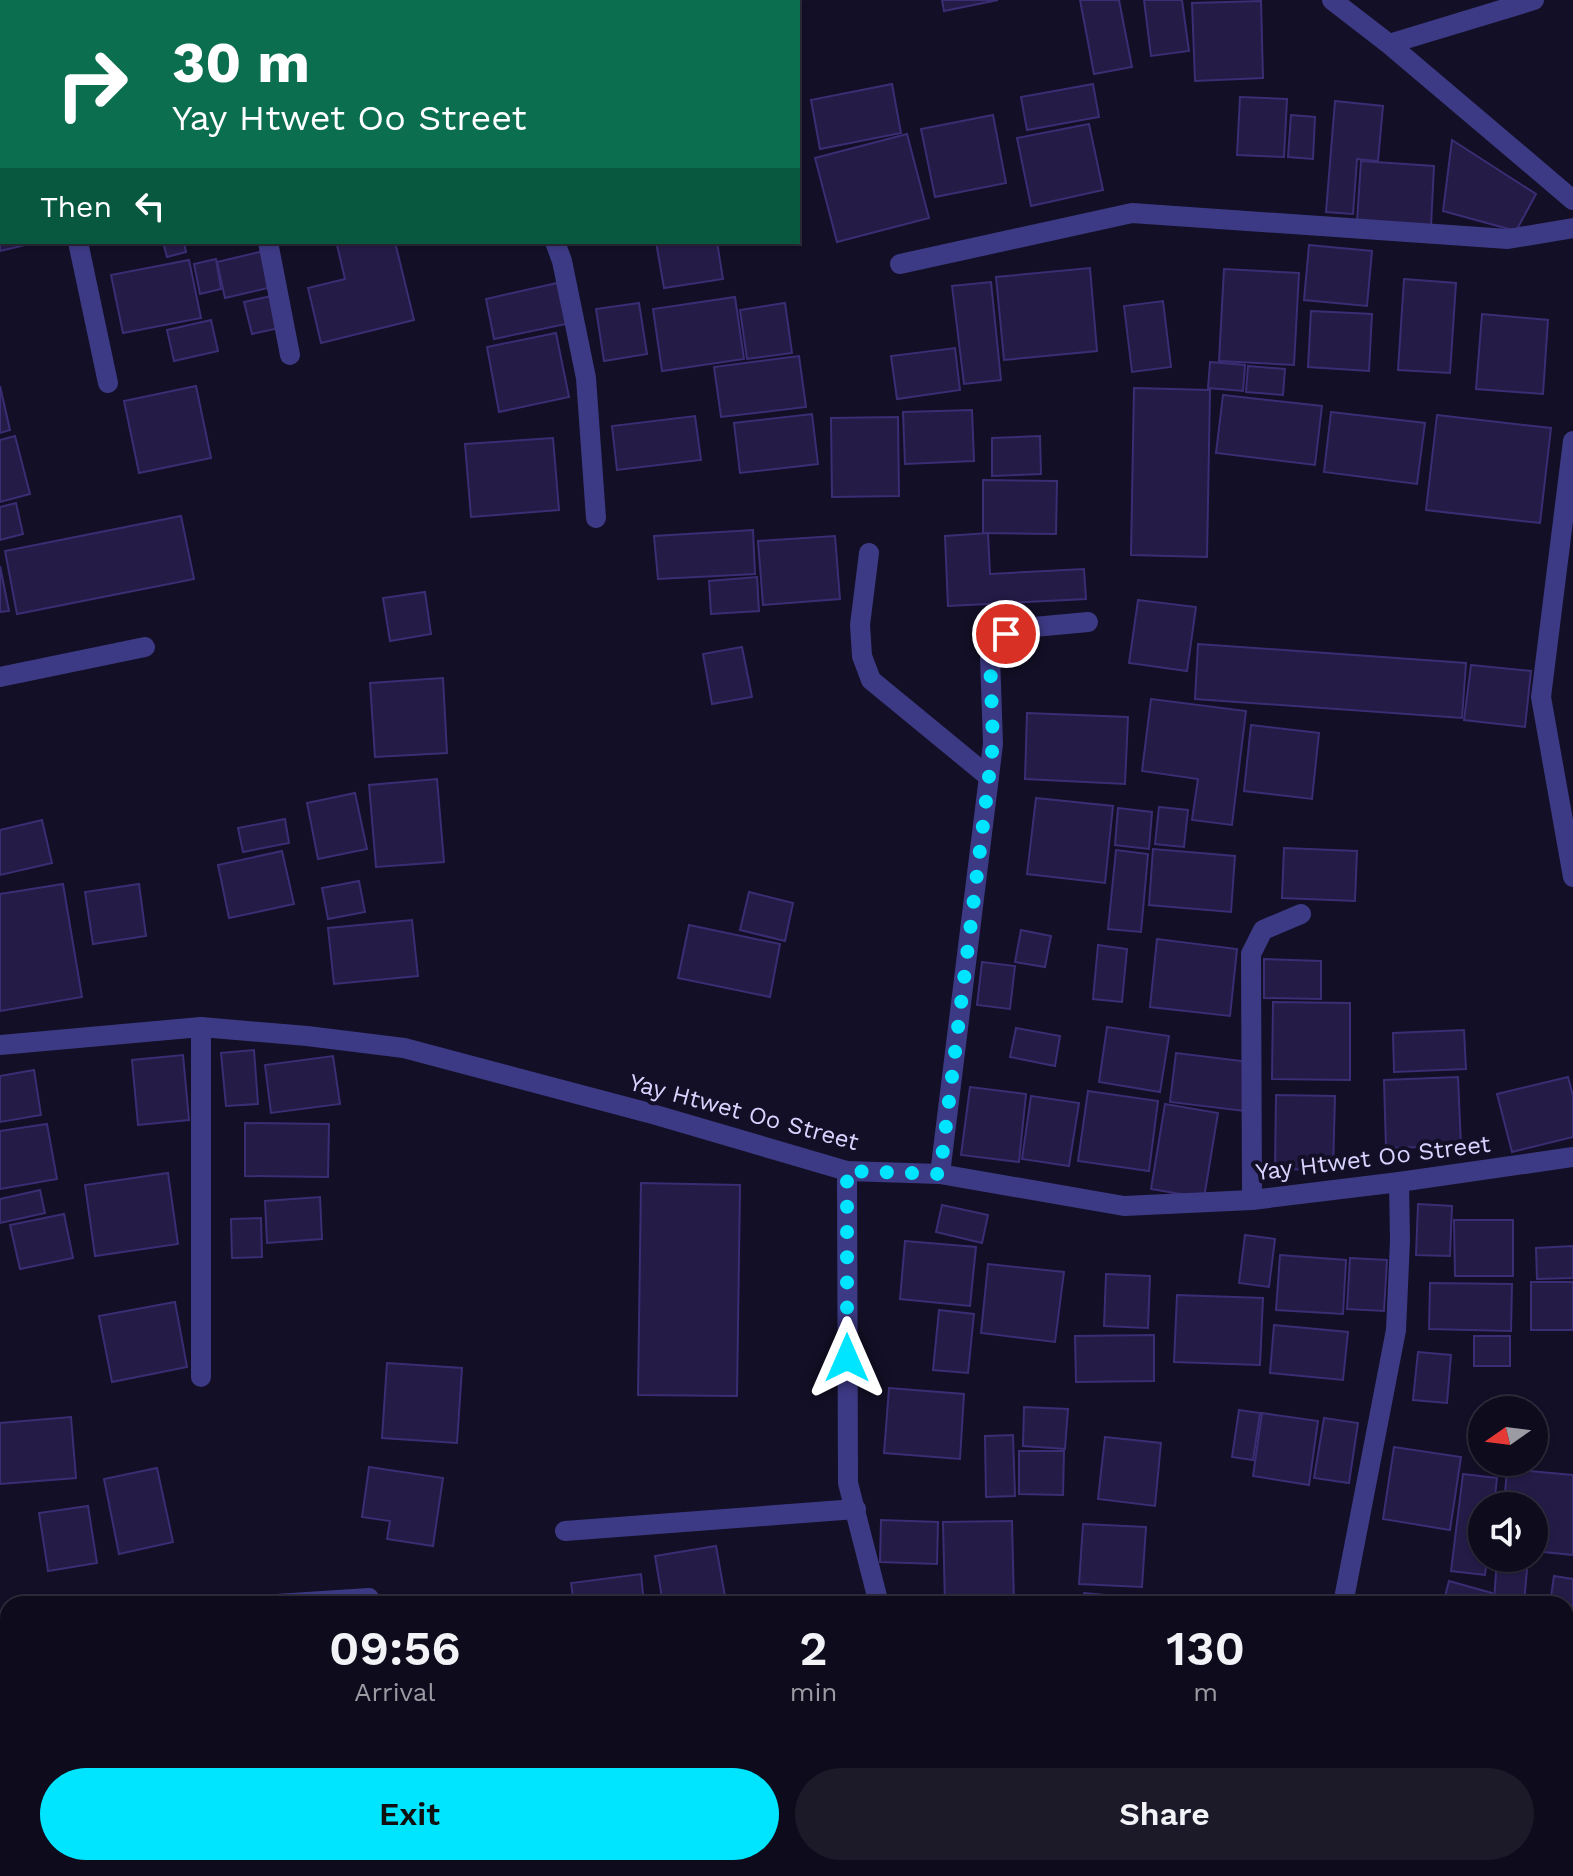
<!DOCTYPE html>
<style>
:root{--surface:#0e0b1c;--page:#1c1929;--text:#f1f3f6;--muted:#9b9ba3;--line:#2e2b3b;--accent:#00e5ff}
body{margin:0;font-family:"Work Sans",sans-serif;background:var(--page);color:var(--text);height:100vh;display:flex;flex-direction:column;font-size:30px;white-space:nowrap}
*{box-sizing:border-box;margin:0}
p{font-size:26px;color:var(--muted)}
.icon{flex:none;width:44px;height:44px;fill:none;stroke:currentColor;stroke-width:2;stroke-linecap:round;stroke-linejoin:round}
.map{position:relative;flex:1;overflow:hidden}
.sheet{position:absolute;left:0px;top:1596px;width:1574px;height:280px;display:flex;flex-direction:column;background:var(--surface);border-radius:24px 24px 0 0;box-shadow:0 2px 6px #0004,0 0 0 2px var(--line)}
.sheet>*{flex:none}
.hud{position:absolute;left:0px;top:0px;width:800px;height:244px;box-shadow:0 2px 6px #0004,0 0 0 2px var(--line);background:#0b6e4f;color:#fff;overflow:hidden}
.needle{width:52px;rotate:256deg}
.buttons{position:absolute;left:1468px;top:1396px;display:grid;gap:16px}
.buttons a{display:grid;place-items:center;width:80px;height:80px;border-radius:50%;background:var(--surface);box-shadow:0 2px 6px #0004,0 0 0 2px var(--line);font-size:40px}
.pin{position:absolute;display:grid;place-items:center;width:68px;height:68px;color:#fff;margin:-34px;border:4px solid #fff;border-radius:50%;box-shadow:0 2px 8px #0007}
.me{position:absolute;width:88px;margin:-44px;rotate:0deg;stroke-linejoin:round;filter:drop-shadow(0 0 6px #0008)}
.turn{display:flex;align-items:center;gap:28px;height:168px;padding:0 40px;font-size:36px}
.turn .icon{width:104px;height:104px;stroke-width:2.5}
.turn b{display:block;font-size:56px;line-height:68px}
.then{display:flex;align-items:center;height:76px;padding:0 40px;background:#0003;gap:16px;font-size:30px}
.eta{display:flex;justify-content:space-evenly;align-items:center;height:136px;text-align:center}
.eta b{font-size:48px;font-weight:600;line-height:56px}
.primary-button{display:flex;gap:16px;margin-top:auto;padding:16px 40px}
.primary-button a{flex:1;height:92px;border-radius:48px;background:var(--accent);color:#111;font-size:32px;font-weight:600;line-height:92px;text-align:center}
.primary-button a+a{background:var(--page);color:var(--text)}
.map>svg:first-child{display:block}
.building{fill:#241b47;stroke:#3b2d73;stroke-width:2}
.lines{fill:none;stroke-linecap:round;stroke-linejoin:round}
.minor{stroke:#3d3a85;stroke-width:20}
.route{stroke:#00e5ff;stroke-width:14;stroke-dasharray:0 25.2}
.labels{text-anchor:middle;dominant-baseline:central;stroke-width:8;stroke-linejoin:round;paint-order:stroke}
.street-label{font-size:24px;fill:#d9d4ff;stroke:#130f26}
</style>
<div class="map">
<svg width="1573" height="1876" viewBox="0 0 1573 1876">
<rect width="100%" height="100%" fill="#130f26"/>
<g class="building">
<path d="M 106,0 L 187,0 L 188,2 L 106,2 Z"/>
<path d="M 670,0 L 772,0 L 772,1 L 671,2 Z"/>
<path d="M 942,0 L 998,0 L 944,11 Z"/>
<path d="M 1080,0 L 1119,0 L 1132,67 L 1094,74 Z"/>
<path d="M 1144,0 L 1182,0 L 1189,51 L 1151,56 Z"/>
<path d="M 1261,1 L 1263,78 L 1195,81 L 1192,3 Z"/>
<path d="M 2,21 L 2,108 L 0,109 L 0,22 Z"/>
<path d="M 892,84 L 901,133 L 820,149 L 811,100 Z"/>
<path d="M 1093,84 L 1099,117 L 1027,130 L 1021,97 Z"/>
<path d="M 1240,97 L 1287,99 L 1284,157 L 1237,155 Z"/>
<path d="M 1335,101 L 1383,106 L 1378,161 L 1357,159 L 1353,214 L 1326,212 Z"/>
<path d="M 993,115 L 1006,183 L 935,197 L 921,129 Z"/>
<path d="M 1291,115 L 1315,117 L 1313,159 L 1288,157 Z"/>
<path d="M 1089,124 L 1103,190 L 1031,206 L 1017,138 Z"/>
<path d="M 907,134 L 929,218 L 837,242 L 815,158 Z"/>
<path d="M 1452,140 L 1536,194 L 1516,231 L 1443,211 Z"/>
<path d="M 1361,161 L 1434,166 L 1431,226 L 1357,221 Z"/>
<path d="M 2,195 L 2,242 L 38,242 L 0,251 L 0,196 Z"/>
<path d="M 163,242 L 184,242 L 186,252 L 167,257 Z"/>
<path d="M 351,242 L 395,242 L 414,320 L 321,343 L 308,288 L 345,279 L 337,245 Z"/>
<path d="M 656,242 L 717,242 L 723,279 L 664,288 Z"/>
<path d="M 1309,245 L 1372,251 L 1367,306 L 1304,300 Z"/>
<path d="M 268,250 L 276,286 L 225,298 L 217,262 Z"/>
<path d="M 216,259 L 221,289 L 200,294 L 194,264 Z"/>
<path d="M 189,260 L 201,318 L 123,333 L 111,275 Z"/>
<path d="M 1090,268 L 1097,351 L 1004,360 L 996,277 Z"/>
<path d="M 1224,269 L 1299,273 L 1294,365 L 1219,361 Z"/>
<path d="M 1404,279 L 1456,283 L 1450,373 L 1398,370 Z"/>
<path d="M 991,282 L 1001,380 L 964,384 L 952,286 Z"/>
<path d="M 557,283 L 566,324 L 494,339 L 486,299 Z"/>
<path d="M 276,295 L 284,327 L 252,334 L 244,302 Z"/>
<path d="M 735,297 L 744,359 L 662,371 L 653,309 Z"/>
<path d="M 1163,301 L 1171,367 L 1132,372 L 1124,306 Z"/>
<path d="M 639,303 L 647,354 L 604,361 L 596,309 Z"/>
<path d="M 785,303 L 792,353 L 747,359 L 740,310 Z"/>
<path d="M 1311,311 L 1372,314 L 1369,371 L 1308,367 Z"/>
<path d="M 1482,314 L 1548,320 L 1543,394 L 1476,389 Z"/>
<path d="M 211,320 L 218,351 L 174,361 L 167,330 Z"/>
<path d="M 556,333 L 569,397 L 499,412 L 487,347 Z"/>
<path d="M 955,348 L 960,390 L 897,399 L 891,356 Z"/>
<path d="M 799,356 L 806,407 L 721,417 L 714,367 Z"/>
<path d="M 1210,362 L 1245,365 L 1243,391 L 1208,388 Z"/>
<path d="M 1248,366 L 1285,369 L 1283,395 L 1246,392 Z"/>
<path d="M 0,386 L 10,430 L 0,433 Z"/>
<path d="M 196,386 L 211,458 L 139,473 L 124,401 Z"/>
<path d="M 1134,388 L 1210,390 L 1207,557 L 1131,555 Z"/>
<path d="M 1223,395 L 1322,406 L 1315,465 L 1216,453 Z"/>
<path d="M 972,410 L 974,461 L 905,464 L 903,412 Z"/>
<path d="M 1331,412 L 1425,423 L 1417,484 L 1324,472 Z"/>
<path d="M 812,414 L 818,464 L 740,473 L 734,423 Z"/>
<path d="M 1437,415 L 1551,428 L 1540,523 L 1426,510 Z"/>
<path d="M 695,416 L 701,460 L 617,470 L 612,426 Z"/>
<path d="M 898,417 L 899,496 L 832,497 L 831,418 Z"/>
<path d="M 15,436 L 30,494 L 0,502 L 0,440 Z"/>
<path d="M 1040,436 L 1041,474 L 992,476 L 992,438 Z"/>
<path d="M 553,438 L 559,510 L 471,517 L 465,444 Z"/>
<path d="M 983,480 L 1057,481 L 1056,534 L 983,533 Z"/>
<path d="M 16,503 L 23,534 L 0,540 L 0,507 Z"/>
<path d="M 181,516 L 194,579 L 17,614 L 5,551 Z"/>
<path d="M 753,530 L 755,574 L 658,579 L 654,536 Z"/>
<path d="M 988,533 L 990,574 L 1084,569 L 1086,599 L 948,606 L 945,536 Z"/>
<path d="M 835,536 L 840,599 L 763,605 L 758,541 Z"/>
<path d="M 0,566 L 9,611 L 0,612 Z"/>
<path d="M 757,577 L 759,611 L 711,614 L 709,581 Z"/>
<path d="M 425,592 L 431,634 L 390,641 L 383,598 Z"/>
<path d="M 1138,600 L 1196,607 L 1187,671 L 1129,663 Z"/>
<path d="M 1198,644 L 1466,663 L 1462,718 L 1195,699 Z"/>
<path d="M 742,647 L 752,697 L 712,704 L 703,654 Z"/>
<path d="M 1471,665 L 1531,671 L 1525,727 L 1464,720 Z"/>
<path d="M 443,678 L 447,753 L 375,757 L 370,683 Z"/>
<path d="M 1151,699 L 1246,711 L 1232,825 L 1192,820 L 1198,779 L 1142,771 Z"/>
<path d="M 1027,713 L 1128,717 L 1125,784 L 1025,779 Z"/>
<path d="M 1251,725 L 1319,733 L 1312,799 L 1244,791 Z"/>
<path d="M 437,779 L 444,862 L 376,867 L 369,785 Z"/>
<path d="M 355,793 L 367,849 L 318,859 L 307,803 Z"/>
<path d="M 1036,798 L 1113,806 L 1105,883 L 1027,874 Z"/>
<path d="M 1159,807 L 1188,810 L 1184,847 L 1155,844 Z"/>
<path d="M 1118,808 L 1152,812 L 1149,849 L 1115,845 Z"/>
<path d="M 285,819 L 289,843 L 243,852 L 238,828 Z"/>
<path d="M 42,820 L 52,863 L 0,875 L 0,830 Z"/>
<path d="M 1284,848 L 1357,851 L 1355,901 L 1282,898 Z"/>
<path d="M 1153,849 L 1235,856 L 1231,912 L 1149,905 Z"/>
<path d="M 1116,850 L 1148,854 L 1141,932 L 1108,929 Z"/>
<path d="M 282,851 L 294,904 L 229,918 L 218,865 Z"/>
<path d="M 359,881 L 365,912 L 328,919 L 322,888 Z"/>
<path d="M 63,884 L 82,997 L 0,1011 L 0,894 Z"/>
<path d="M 139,884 L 146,936 L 93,944 L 85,892 Z"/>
<path d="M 749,892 L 793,903 L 785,941 L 740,930 Z"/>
<path d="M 412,920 L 418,976 L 334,984 L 328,928 Z"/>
<path d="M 689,925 L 780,944 L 770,997 L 678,978 Z"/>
<path d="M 1021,930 L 1051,936 L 1045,967 L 1015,962 Z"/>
<path d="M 1157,939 L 1237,949 L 1230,1016 L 1150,1007 Z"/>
<path d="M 1098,945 L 1127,949 L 1122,1002 L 1093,999 Z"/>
<path d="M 1264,959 L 1321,961 L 1321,999 L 1264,998 Z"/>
<path d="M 982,962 L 1015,966 L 1010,1009 L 977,1005 Z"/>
<path d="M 1273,1002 L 1350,1003 L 1350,1080 L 1272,1079 Z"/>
<path d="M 1107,1027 L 1169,1036 L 1160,1092 L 1099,1082 Z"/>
<path d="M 1016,1028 L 1060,1036 L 1055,1066 L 1010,1057 Z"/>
<path d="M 1464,1030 L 1466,1069 L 1394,1072 L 1393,1033 Z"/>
<path d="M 254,1050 L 258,1104 L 226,1106 L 221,1053 Z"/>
<path d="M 1176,1053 L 1250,1062 L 1244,1111 L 1170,1102 Z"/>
<path d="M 183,1055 L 189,1120 L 138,1125 L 132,1060 Z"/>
<path d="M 333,1056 L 340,1104 L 271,1113 L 265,1065 Z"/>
<path d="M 34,1070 L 41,1115 L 0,1122 L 0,1076 Z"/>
<path d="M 1458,1077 L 1461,1146 L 1386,1148 L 1384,1080 Z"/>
<path d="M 1568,1077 L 1573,1096 L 1573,1137 L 1512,1152 L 1497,1094 Z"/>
<path d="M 970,1087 L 1026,1094 L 1019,1162 L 961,1155 Z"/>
<path d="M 1088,1091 L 1158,1101 L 1149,1171 L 1078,1161 Z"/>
<path d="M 1276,1095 L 1335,1096 L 1333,1170 L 1275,1169 Z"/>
<path d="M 1031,1096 L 1079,1103 L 1069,1166 L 1022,1159 Z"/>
<path d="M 1165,1104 L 1218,1113 L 1204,1198 L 1151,1189 Z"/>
<path d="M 245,1123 L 329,1124 L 328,1177 L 245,1176 Z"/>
<path d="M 47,1124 L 57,1179 L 0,1189 L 0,1131 Z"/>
<path d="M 168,1173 L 178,1244 L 95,1256 L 85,1185 Z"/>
<path d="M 641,1183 L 740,1185 L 737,1396 L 638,1395 Z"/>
<path d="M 40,1190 L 45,1213 L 0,1223 L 0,1199 Z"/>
<path d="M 320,1197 L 322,1239 L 267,1243 L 265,1201 Z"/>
<path d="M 1418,1204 L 1452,1206 L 1450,1256 L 1416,1255 Z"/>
<path d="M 942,1205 L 988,1215 L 982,1243 L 936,1232 Z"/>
<path d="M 64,1214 L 73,1258 L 20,1269 L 10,1225 Z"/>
<path d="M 261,1218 L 262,1257 L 232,1258 L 231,1219 Z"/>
<path d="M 1454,1220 L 1513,1220 L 1513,1276 L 1455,1276 Z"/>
<path d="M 1245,1235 L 1275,1239 L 1269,1287 L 1239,1283 Z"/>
<path d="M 905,1241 L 976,1247 L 970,1306 L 900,1299 Z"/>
<path d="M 1573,1246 L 1573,1278 L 1537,1279 L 1536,1248 Z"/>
<path d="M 1280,1255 L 1346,1260 L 1343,1314 L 1276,1310 Z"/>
<path d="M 1350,1258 L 1387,1260 L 1384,1311 L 1347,1309 Z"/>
<path d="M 988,1264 L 1064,1272 L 1055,1342 L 981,1333 Z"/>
<path d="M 1106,1274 L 1150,1276 L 1148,1328 L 1104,1326 Z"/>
<rect x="1531" y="1282" width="42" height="48"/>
<path d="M 1430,1283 L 1512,1284 L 1511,1331 L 1429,1329 Z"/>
<path d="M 1177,1295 L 1263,1298 L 1260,1365 L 1174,1362 Z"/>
<path d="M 175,1302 L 187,1367 L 112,1382 L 99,1316 Z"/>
<path d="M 939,1310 L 974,1314 L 968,1373 L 933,1370 Z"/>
<path d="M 1274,1325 L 1348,1332 L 1343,1380 L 1270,1373 Z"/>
<path d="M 1154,1335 L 1154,1381 L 1076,1382 L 1075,1336 Z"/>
<rect x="1474" y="1336" width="36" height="30"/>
<path d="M 1418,1352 L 1451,1355 L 1447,1403 L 1413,1400 Z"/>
<path d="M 387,1363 L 462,1368 L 457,1443 L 382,1438 Z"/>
<path d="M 889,1388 L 964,1394 L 960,1459 L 884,1453 Z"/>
<path d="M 1024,1407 L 1068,1409 L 1065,1449 L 1023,1446 Z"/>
<path d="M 1239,1410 L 1260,1413 L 1253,1460 L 1232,1457 Z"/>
<path d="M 1262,1413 L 1318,1421 L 1309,1485 L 1253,1476 Z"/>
<path d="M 71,1417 L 76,1478 L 0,1484 L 0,1423 Z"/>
<path d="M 1324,1418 L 1358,1423 L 1349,1483 L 1314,1478 Z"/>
<path d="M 1013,1435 L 1015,1496 L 986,1497 L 985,1436 Z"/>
<path d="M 1105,1437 L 1161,1443 L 1155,1506 L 1098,1499 Z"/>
<path d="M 1394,1447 L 1461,1457 L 1450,1530 L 1383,1519 Z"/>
<path d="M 1019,1451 L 1064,1451 L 1063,1495 L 1019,1494 Z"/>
<path d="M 369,1467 L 443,1478 L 433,1546 L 387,1539 L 390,1521 L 362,1517 Z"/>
<path d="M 157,1468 L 173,1542 L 119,1554 L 104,1479 Z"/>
<path d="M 1507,1469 L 1573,1475 L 1573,1555 L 1534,1551 L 1534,1506 L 1504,1506 Z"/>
<path d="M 1463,1474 L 1497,1478 L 1494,1506 L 1482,1506 L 1482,1558 L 1487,1558 L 1485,1575 L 1451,1571 Z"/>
<path d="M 88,1506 L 97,1563 L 48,1571 L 39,1513 Z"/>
<path d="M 881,1520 L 938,1522 L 937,1564 L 880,1562 Z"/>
<path d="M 1012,1521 L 1014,1604 L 945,1604 L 943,1522 Z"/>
<path d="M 1083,1524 L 1146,1527 L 1142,1587 L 1079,1584 Z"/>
<path d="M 716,1546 L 726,1602 L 663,1604 L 655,1556 Z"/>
<path d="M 1497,1558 L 1528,1558 L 1524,1604 L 1494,1601 Z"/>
<path d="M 641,1574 L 644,1604 L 574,1604 L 571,1583 Z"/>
<path d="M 1554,1576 L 1573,1579 L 1573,1613 L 1566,1612 L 1566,1604 L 1550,1604 Z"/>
<path d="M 1449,1581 L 1492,1593 L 1489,1604 L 1443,1604 Z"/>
<path d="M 1084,1593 L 1138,1598 L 1137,1604 L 1083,1604 Z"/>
<path d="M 1205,1599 L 1245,1601 L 1245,1604 L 1204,1604 Z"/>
<path d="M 1566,1618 L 1573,1618 L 1573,1681 L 1566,1680 Z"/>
<path d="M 1566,1721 L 1573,1722 L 1573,1774 L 1566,1773 Z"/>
<path d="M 316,1868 L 352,1869 L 352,1876 L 315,1876 Z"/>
<rect x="557" y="1868" width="43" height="8"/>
<path d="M 680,1868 L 697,1868 L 744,1873 L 744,1876 L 679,1876 Z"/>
<path d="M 869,1868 L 955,1868 L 954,1876 L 869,1876 Z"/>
<path d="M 968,1868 L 1033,1868 L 1033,1876 L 967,1876 Z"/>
<path d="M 1045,1868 L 1113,1868 L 1112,1876 L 1044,1876 Z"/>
<path d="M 1127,1868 L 1201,1868 L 1202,1876 L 1129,1876 Z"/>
<path d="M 1496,1868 L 1543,1868 L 1541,1876 L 1512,1876 L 1495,1872 Z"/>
<path d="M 1448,1874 L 1448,1876 L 1365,1876 L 1365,1875 Z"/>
</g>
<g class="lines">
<g class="minor">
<path d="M 221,0 L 222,2"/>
<path d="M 457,0 L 458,2"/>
<path d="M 1332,0 L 1389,44 L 1573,200"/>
<path d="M 1389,44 L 1534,0"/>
<path d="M 0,155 L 2,155"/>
<path d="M 78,242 L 108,383"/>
<path d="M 268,242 L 290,355"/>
<path d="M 555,242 L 562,261 L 586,378 L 596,518"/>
<path d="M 900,264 L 1132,213 L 1508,239 L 1573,228"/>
<path d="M 1573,441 L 1541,697 L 1573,877"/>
<path d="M 869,553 L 860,625 L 862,656 L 871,680 L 989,777"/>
<path d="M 0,677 L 145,647"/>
<path d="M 0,1045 L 201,1027 L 307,1036 L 404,1048 L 649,1113 L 847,1171 L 940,1174 L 1124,1206 L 1252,1200 L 1399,1182 L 1573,1157"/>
<path d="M 847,1171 L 848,1483 L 879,1604"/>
<path d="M 940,1174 L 993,744 L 990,656 L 1006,634 L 1034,627 L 1088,622"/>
<path d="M 1252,1200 L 1251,954 L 1263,930 L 1301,914"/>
<path d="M 201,1377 L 201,1027"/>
<path d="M 565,1531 L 856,1509"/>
<path d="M 276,1604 L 369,1598"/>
<path d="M 1343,1604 L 1396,1330 L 1400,1241 L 1399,1182"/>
<path d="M 0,1623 L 8,1622"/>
<path d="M 1566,1827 L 1573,1827"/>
<path d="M 0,1839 L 5,1876"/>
<path d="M 5,1874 L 36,1876"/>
<path d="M 823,1876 L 827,1868"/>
</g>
</g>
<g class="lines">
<path class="route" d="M 847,1358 L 847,1171 L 940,1174 L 993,744 L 990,656 L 1006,634"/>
</g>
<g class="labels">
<g class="street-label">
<text transform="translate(744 1112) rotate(15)">Yay Htwet Oo Street</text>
<text transform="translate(1373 1158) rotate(-7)">Yay Htwet Oo Street</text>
</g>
</g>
</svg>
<div class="buttons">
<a><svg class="needle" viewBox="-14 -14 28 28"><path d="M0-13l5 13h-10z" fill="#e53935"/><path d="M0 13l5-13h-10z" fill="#9b9ba3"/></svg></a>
<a><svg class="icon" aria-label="sound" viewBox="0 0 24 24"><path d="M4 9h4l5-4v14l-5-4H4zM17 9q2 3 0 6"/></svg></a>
</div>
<div class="pin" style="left:1006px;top:634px;background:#d93025"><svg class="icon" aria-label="arrive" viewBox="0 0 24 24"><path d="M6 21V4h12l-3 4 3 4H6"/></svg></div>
<svg class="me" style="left:847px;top:1358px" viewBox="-20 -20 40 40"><path d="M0-17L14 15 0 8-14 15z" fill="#00e5ff" stroke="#fff" stroke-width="4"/></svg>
<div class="hud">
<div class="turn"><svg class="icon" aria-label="right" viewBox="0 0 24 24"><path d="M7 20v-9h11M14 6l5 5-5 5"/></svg><div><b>30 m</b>Yay Htwet Oo Street</div></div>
<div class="then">Then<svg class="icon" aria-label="left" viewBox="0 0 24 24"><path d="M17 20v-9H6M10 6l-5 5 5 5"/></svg></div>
</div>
<section class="sheet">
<div class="eta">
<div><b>09:56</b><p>Arrival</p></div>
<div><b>2</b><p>min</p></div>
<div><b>130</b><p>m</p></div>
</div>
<div class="primary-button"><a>Exit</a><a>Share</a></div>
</section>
</div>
